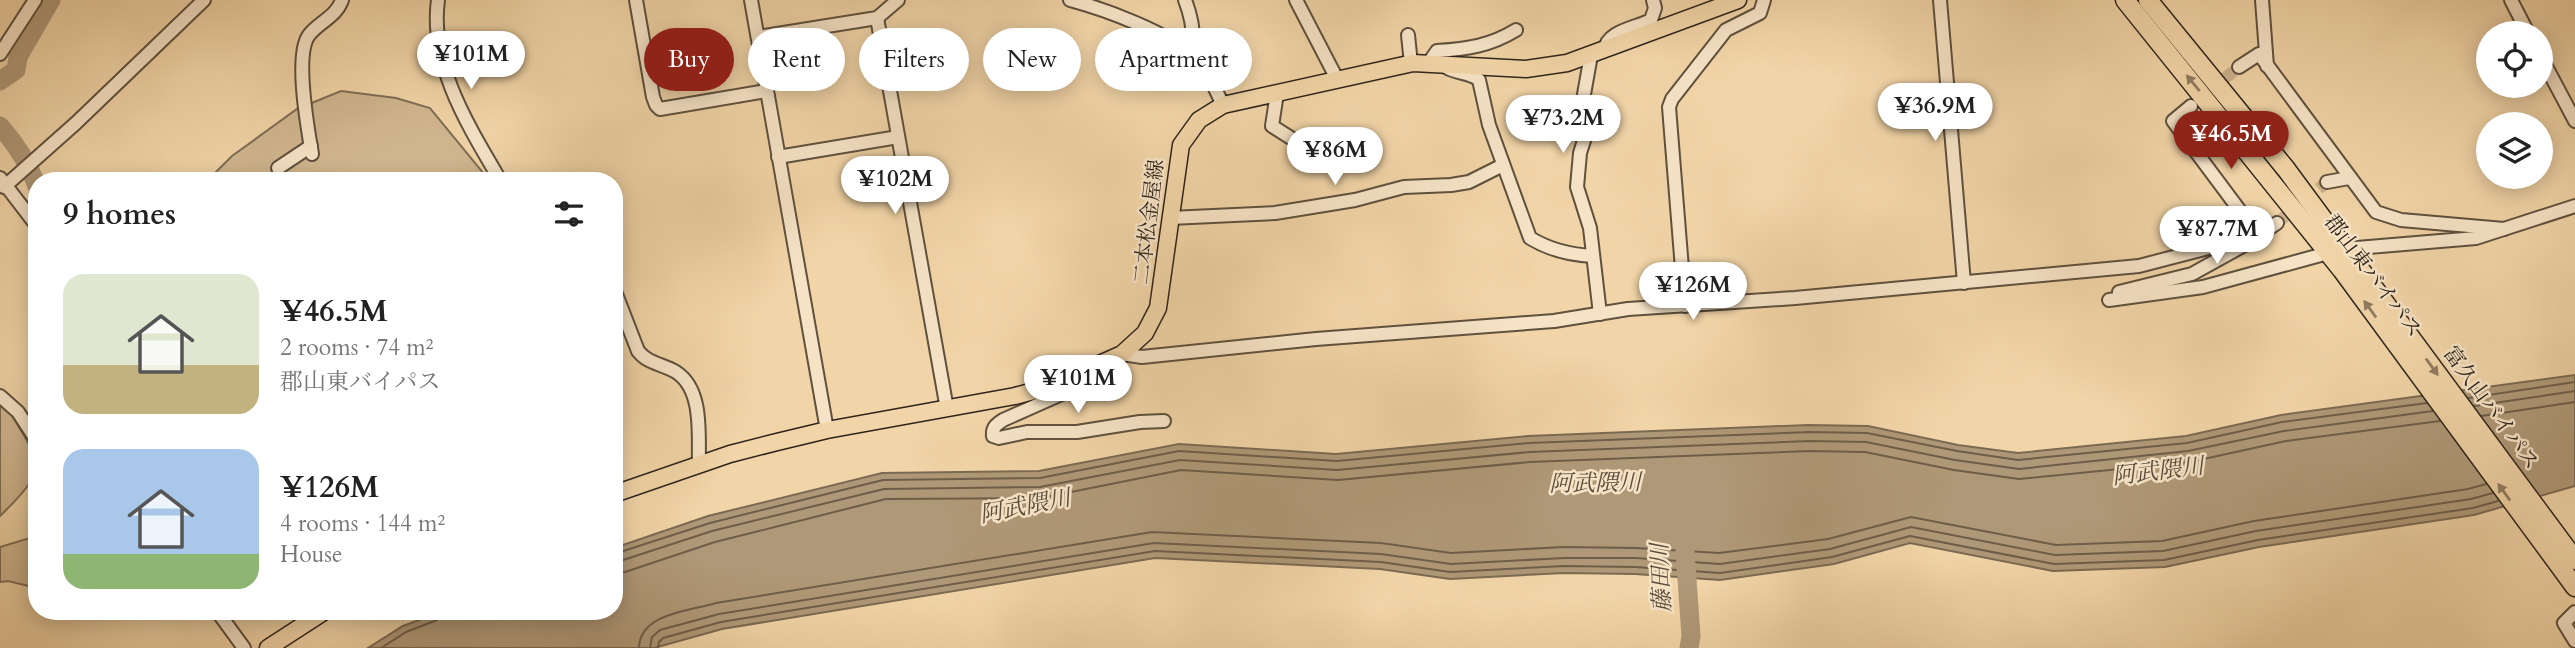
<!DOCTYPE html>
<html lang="en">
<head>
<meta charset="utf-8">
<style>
	body { margin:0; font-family:Cardo,"Noto Serif JP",serif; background:#f6f6f6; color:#222; height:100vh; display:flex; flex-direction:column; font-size:26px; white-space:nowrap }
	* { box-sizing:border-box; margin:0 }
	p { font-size:23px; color:#767676 }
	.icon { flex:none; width:38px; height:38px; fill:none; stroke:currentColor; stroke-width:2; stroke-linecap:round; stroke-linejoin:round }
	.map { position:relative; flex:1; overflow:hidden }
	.drawer { position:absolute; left:28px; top:172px; width:595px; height:448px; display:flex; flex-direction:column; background:#fff; border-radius:28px; box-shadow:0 4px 18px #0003 }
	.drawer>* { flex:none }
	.hud { position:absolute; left:644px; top:28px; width:665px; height:63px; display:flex; gap:14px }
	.controls { position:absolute; left:2476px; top:21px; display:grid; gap:14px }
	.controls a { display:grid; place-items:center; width:77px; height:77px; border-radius:50%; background:#fff; box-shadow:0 4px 18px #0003; font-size:35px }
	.price { position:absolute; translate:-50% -60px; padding:0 16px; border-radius:24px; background:#fff; color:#222; font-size:23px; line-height:46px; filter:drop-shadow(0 2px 4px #0008) }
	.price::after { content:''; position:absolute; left:50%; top:42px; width:21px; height:16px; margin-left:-10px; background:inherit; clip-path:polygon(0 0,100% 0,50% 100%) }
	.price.current { background:#8f2418; color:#fff }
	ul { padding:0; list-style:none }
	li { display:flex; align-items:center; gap:21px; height:175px; padding:0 35px }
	li span { display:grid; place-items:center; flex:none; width:196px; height:140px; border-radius:21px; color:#555 }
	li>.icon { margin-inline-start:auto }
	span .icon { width:84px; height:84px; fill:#fffc; stroke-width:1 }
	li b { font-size:30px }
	h2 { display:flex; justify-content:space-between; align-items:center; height:84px; padding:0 35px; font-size:30px }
	.tag { padding:0 24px; border-radius:32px; background:#fff; box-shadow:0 4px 18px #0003; font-size:24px; line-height:63px }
	.tag.current { background:#8f2418; color:#fff }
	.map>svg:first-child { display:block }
	.green { fill:#d0b68f; stroke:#7f6e55; stroke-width:2 }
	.water { fill:#af9877; stroke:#7b6a52; stroke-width:2 }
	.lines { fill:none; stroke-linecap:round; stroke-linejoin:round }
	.shore { stroke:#6e5e49; stroke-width:2 }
	.river { stroke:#af9877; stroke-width:19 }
	.minor-tunnel { stroke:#cab18b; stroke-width:12; stroke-dasharray:12 6; stroke-linecap:butt }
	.minor-casing { stroke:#5f513e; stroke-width:16 }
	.major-casing { stroke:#2e251b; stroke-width:19 }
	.highway-casing { stroke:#2e251b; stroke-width:21 }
	.minor { stroke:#f6e3c6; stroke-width:12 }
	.major { stroke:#f1d4a7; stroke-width:16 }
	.highway { stroke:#f1d4a7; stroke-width:18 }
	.oneway { fill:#907c61 }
	.labels { text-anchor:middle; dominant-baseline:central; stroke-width:5; stroke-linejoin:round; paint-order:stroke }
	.street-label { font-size:21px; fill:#2e251b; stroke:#f6e3c6 }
	.water-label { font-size:23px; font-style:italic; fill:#5b4d3b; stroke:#f6e3c6 }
</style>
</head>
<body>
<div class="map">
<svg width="2575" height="648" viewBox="0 0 2575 648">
	<rect width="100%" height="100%" fill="#f1d4a7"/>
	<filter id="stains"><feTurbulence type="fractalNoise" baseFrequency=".00286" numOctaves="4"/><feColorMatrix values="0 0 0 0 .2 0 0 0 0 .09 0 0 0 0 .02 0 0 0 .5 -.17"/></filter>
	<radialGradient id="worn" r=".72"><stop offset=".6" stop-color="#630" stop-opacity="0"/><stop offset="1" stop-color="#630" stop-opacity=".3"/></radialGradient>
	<g class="green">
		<path d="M 341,91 L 396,98 L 430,108 L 489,180 L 211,180 L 210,178 L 232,156 L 297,109 Z"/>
		<path d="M 0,405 L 12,415 L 37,458 C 37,482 17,499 0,516 Z"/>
		<path d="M 33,537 L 37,539 L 37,588 L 8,581 L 0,582 L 0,547 Z"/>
	</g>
	<path class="water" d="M 2575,375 L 2575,486 L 2474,515 L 2259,547 L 2165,567 L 2053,571 L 1910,543 L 1834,564 L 1720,580 L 1635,574 L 1564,573 L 1450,579 L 1380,569 L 1155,558 L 722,629 L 654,648 L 368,648 L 403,626 L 443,611 L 614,611 L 614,548 L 708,516 L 882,473 L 1039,471 L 1179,444 L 1336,454 L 1528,436 L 1808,425 L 1868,426 L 1958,445 L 2018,453 L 2186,436 L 2281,415 Z"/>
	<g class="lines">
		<g class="shore">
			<path d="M 2468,398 L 2575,382"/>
			<path d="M 2474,406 L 2575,391"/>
			<path d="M 2481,416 L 2575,402"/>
			<path d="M 614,554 L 710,523 L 883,480 L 1040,478 L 1179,451 L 1337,461 L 1529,443 L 1809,432 L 1867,433 L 1957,451 L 2018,460 L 2187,443 L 2282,422 L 2427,403"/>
			<path d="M 614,563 L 712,531 L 884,489 L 1040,487 L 1180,460 L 1337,470 L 1530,452 L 1809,441 L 1866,442 L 1955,460 L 2019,469 L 2188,451 L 2284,431 L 2433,411"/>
			<path d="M 614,573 L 625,572 L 715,542 L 886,499 L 1041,498 L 1181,470 L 1338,480 L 1530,462 L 1809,451 L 1865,452 L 1954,470 L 2019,479 L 2190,462 L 2286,441 L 2440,421"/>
			<path d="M 381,648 L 406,632 L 437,620 L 442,611"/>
			<path d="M 639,648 C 640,613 690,611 716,603 L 1152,532 L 1381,543 L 1451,553 L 1564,547 L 1636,548 L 1719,553 L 1828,539 L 1911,517 L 2056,545 L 2162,541 L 2254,521 L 2468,489 L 2486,484"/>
			<path d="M 650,648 L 652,637 L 660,630 L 719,614 L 1154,543 L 1381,554 L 1451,564 L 1564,558 L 1636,558 L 1720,564 L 1830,549 L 1911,527 L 2055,555 L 2163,551 L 2256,531 L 2471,499 L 2493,493"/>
			<path d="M 658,648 L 659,642 L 663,638 L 721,622 L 1155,551 L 1381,562 L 1450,572 L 1564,566 L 1635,567 L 1720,573 L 1832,557 L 1910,536 L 2054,564 L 2164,560 L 2258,540 L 2473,508 L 2498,501"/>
		</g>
		<g class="river">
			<path d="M 0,81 L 16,70 L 18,57 L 51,0"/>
			<path d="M 0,126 C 16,144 28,162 37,186"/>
			<path d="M 1685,551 L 1691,636 L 1689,648"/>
		</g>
		<g class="minor-tunnel">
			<path d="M 2196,101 L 2239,67"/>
			<path d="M 2277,223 L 2327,182"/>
		</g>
		<g class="minor-casing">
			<g id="minor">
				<path d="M 438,0 C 429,64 469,127 500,180"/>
				<path d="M 636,0 L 653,97 L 656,105 L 660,109 L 766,91"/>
				<path d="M 751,0 L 827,430"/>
				<path d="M 1070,0 C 1104,9 1170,33 1195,58 C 1208,71 1215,89 1223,105"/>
				<path d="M 1185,0 C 1192,18 1195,36 1192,55"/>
				<path d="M 1296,0 L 1337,79"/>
				<path d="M 1940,0 L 1964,283"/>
				<path d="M 2262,0 L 2267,66"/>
				<path d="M 2511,0 L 2528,33"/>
				<path d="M 877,18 L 947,409"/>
				<path d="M 1408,35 L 1411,64"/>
				<path d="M 758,37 L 877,18 L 898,0"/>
				<path d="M 1605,50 C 1606,31 1636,28 1651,20 L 1655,8 L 1653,0"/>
				<path d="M 0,54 L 35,0"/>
				<path d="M 1591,55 L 1583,100 L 1587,131 L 1580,153 L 1577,187 L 1590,228 L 1600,314"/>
				<path d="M 2541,57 L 2575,121"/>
				<path d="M 1428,64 L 1437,51 C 1467,49 1490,46 1516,30"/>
				<path d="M 1446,67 C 1456,74 1471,72 1479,80 L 1489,125 L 1530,238 C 1550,250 1570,255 1593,256"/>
				<path d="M 2239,67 L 2259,54 L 2376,212 L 2401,220 L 2504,229"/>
				<path d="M 1277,93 L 1272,126 L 1294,140 L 1314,165"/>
				<path d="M 312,154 C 308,130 294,55 309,35 C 319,22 336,17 342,0"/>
				<path d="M 778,157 L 898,137"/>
				<path d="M 278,168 L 311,146"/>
				<path d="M 0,178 L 37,226"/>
				<path d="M 2327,182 L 2349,178"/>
				<path d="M 4,187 L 76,123 L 204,0"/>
				<path d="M 1170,218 L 1275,213 L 1355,200 L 1404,187 L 1451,185 L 1469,182 L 1503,165"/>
				<path d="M 2345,249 L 2476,238 L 2575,206"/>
				<path d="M 614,289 L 638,351 C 648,364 663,364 676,372 C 704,390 698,436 699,464"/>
				<path d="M 2119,292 L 2192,274 L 2248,243 L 2277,223"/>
				<path d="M 2109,300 L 2203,287 L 2328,253"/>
				<path d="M 1685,306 L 1669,107 L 1672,99 L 1726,30 L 1760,13 L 1764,0"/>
				<path d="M 1122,354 L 1142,357 L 1316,339 L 1554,321 L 1628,309 L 1795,298 L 2139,266 L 2258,235 L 2173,121 L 2191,106"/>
				<path d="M 1063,382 L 1066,392 L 1003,420 C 997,424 992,427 993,436 L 999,438 L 1027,432 L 1077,432 L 1140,422 L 1164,421"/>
				<path d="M 0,396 L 18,412 L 37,441"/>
				<path d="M 217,611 L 244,648"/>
				<path d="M 2575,612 L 2564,623 L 2575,641"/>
			</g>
		</g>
		<g class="major-casing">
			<g id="major">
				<path d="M 614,494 L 730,454 L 777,442 L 827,430 L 1015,396 L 1048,387 L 1122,354 L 1145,333 L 1158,308 L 1181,145 L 1199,120 L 1223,105 L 1413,63 L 1526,69 L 1567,63 L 1738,0"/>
				<path d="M 268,648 L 325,611"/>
			</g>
		</g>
		<g class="highway-casing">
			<g id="highway">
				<path d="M 2125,0 L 2342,270 L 2575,587"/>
				<path d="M 2148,0 L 2286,169 L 2575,560"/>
			</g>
		</g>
		<use href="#minor" class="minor"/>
		<use href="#major" class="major"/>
		<use href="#highway" class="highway"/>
	</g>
	<defs><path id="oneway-solid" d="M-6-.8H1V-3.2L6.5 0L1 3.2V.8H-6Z" transform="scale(1.75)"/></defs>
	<g class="oneway">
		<use href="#oneway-solid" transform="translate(2193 83) rotate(-129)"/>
		<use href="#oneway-solid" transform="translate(2370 309) rotate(-126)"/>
		<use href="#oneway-solid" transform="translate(2432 367) rotate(54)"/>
		<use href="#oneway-solid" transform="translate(2504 492) rotate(-126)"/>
	</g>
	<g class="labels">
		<g class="street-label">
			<text transform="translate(1149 222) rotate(-83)">二本松金屋線</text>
			<text transform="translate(2373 276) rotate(53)">郡山東バイパス</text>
			<text transform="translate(2491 408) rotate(54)">富久山バイパス</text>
		</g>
		<g class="water-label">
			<text transform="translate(2158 471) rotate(-7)">阿武隈川</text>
			<text transform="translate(1595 483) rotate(-1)">阿武隈川</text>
			<text transform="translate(1025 506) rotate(-11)">阿武隈川</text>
			<text transform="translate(1661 578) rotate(-93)">藤田川</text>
		</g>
	</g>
	<rect width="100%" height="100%" filter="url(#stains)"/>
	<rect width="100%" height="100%" fill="url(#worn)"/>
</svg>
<div class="controls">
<a><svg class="icon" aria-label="locate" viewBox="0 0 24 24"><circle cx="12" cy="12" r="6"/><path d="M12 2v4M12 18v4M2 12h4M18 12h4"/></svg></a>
<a><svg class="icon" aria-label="layers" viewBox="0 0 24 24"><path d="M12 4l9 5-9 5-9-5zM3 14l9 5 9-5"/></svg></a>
</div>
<b class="price" style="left:471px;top:91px">¥101M</b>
<b class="price" style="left:1935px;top:143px">¥36.9M</b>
<b class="price" style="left:1563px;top:155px">¥73.2M</b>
<b class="price current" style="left:2231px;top:171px">¥46.5M</b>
<b class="price" style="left:1335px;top:187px">¥86M</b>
<b class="price" style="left:895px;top:216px">¥102M</b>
<b class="price" style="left:2217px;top:266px">¥87.7M</b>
<b class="price" style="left:1693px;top:322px">¥126M</b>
<b class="price" style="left:1078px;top:415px">¥101M</b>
<div class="hud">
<a class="tag current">Buy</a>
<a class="tag">Rent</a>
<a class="tag">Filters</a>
<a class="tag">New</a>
<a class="tag">Apartment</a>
</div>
<section class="drawer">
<h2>9 homes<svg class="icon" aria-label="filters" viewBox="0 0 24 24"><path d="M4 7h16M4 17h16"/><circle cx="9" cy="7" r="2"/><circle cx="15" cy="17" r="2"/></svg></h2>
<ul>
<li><span style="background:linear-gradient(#dfe7d0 65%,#c2b280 0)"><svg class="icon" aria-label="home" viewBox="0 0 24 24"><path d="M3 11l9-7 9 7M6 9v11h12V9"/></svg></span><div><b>¥46.5M</b><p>2 rooms · 74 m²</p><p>郡山東バイパス</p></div></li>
<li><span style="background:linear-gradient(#a9c7e8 75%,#8fb573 0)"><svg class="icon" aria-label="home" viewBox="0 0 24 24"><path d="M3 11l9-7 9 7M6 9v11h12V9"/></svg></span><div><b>¥126M</b><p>4 rooms · 144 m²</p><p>House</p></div></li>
</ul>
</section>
</div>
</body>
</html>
